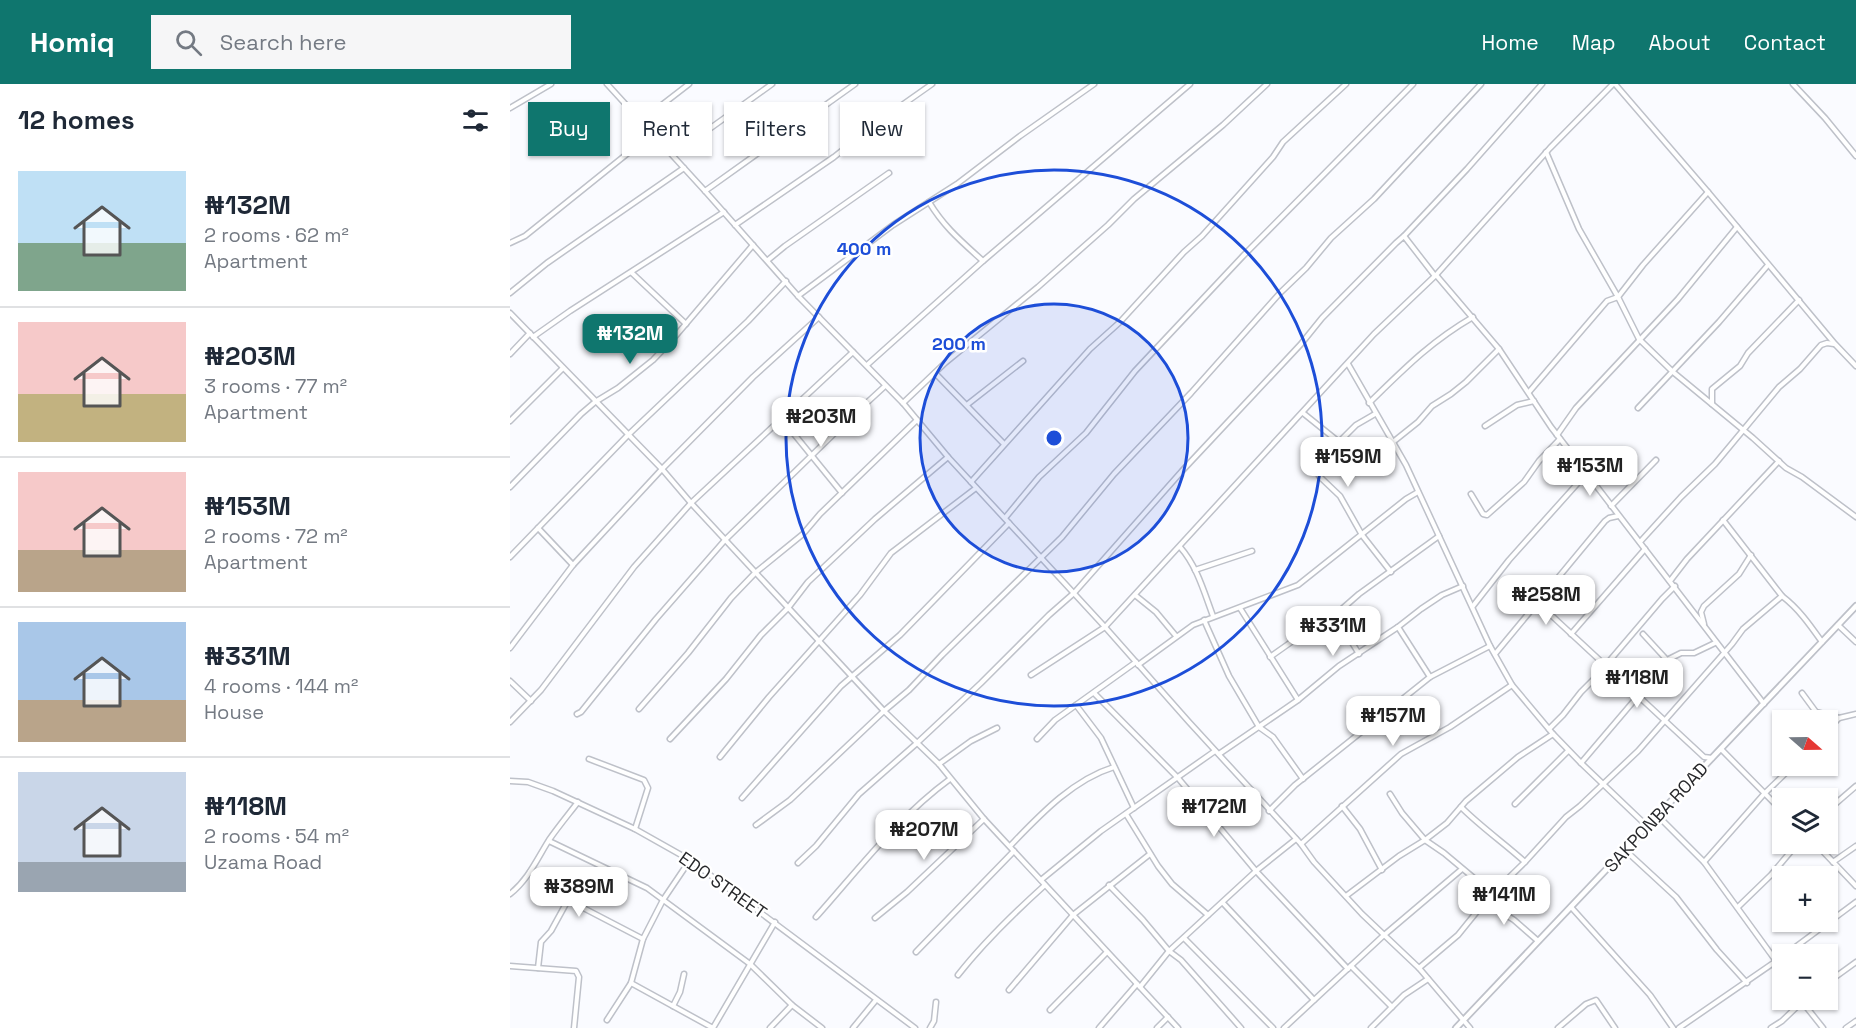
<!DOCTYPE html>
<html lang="en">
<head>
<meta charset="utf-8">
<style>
	body { margin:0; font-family:"Space Grotesk",sans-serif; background:#f6f6f7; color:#1f2937; height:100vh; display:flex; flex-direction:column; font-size:22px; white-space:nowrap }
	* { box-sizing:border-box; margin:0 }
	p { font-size:20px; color:#747a83 }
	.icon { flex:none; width:33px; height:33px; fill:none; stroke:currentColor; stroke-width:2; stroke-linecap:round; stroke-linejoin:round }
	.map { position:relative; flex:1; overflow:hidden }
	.drawer { display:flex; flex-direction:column; background:#fff; width:510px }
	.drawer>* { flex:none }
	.top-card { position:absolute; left:18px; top:18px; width:570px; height:54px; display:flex; gap:12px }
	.needle { width:39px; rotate:110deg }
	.controls { position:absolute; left:1262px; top:626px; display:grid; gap:12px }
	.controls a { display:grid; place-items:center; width:66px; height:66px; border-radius:0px; background:#fff; box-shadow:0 2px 4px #0004; font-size:30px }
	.price { position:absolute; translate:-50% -51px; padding:0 14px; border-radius:12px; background:#fff; color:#222; font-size:20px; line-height:39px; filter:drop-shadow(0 2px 3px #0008) }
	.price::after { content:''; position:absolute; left:50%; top:36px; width:18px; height:14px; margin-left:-9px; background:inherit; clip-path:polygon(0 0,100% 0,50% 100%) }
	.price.selected { background:#0f766e; color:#fff }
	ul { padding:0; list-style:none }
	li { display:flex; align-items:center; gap:18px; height:150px; padding:0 18px }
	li+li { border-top:2px solid #e0e1e3 }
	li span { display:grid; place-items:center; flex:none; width:168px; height:120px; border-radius:0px; color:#555 }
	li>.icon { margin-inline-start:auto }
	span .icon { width:72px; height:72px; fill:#fffc; stroke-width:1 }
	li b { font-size:26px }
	h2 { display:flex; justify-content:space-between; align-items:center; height:72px; padding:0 18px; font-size:26px }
	.chip { padding:0 21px; border-radius:0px; background:#fff; box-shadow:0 2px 4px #0004; font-size:21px; line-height:54px }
	.chip.selected { background:#0f766e; color:#fff }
	header { display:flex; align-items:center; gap:36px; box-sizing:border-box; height:84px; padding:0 30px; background:#0f766e; color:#fff }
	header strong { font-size:28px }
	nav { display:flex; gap:33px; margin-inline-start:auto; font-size:21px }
	.search { width:420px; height:54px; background:#f6f6f7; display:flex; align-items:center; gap:15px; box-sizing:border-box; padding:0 21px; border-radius:0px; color:#747a83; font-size:22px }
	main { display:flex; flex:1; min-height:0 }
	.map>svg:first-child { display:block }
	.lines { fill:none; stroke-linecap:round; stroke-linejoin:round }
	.minor-casing { stroke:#bec1c9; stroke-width:7 }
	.secondary-casing { stroke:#bec1c9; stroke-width:8 }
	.minor { stroke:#fff; stroke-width:4 }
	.secondary { stroke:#fff; stroke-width:4.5 }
	.ring { fill:none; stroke:#1d4ed8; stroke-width:3 }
	.labels { text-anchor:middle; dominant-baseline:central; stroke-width:5; stroke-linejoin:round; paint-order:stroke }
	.street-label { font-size:18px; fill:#27282b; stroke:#fff }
	.centre { fill:#1d4ed8; stroke:#fff; stroke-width:3 }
	.ring-label { font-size:18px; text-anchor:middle; font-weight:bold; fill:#1d4ed8; stroke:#fff; stroke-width:5; stroke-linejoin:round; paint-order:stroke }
</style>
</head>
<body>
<header>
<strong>Homiq</strong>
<div class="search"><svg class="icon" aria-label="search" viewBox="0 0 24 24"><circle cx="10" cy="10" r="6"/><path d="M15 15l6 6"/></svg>Search here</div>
<nav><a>Home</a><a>Map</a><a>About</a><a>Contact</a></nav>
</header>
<main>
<section class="drawer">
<h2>12 homes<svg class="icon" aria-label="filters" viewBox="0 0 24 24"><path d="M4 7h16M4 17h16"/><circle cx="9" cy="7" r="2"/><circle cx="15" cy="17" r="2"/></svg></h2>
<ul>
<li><span style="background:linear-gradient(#bfe0f5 60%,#7fa58c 0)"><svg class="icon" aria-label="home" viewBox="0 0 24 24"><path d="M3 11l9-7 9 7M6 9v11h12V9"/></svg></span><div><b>₦132M</b><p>2 rooms · 62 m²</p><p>Apartment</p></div></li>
<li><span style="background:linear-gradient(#f6c9c9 60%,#c2b280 0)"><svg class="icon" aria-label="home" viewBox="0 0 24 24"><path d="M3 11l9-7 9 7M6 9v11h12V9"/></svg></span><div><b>₦203M</b><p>3 rooms · 77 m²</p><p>Apartment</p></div></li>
<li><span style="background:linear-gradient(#f6c9c9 65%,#b9a48a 0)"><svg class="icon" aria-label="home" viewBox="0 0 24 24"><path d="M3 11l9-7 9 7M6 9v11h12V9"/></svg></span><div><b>₦153M</b><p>2 rooms · 72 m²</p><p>Apartment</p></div></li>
<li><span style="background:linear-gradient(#a9c7e8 65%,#b9a48a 0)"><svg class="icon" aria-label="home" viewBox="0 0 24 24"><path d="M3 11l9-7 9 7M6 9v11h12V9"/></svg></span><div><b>₦331M</b><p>4 rooms · 144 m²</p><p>House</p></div></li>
<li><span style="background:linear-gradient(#c9d6e8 75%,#9aa5b1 0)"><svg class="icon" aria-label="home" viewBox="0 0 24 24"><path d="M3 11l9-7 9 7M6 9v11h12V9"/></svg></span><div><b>₦118M</b><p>2 rooms · 54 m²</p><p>Uzama Road</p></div></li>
</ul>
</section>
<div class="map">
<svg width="1346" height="944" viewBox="0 0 1346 944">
	<rect width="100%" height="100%" fill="#fafbff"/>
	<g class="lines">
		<g class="minor-casing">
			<g id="minor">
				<path d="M 97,0 L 195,107 L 288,212 L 393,319 L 438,373 L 595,543 L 679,638 L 791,760 L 804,778 L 852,830 L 909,884 L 960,944"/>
				<path d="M 1105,0 L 1198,108 L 1325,260 L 1346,282"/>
				<path d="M 1283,0 L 1315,34 L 1346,72"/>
				<path d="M 0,24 L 41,0"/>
				<path d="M 131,37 L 179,0"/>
				<path d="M 1036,68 L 1069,145 L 1108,213 L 1129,255 L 1163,288 L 1243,354 L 1276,384 L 1292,393 L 1346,433"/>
				<path d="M 163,71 L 262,0"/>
				<path d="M 195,107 L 345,0"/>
				<path d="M 419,118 C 434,143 451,157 473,177"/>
				<path d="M 225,141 L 324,73 L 368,38 L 422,0"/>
				<path d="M 894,152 L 957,85 L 1032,0"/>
				<path d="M 0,159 L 15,152 L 143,49"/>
				<path d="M 258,176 L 275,162 L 379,89"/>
				<path d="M 122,189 L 176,240"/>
				<path d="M 926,191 L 989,265 L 1041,343 L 1254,620"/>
				<path d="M 0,209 L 37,179 L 174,84"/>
				<path d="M 288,212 L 383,141 L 447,100 L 510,52 L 584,0"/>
				<path d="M 0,229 L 152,385 L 181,419 L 374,627 L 429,680 L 474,735 L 668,944"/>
				<path d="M 23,253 L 60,227 L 214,128"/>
				<path d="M 0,270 L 20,249"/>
				<path d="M 838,280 L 896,381 L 980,562 L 1002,601 L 1043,650 L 1071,679 L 1137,742"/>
				<path d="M 357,281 L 473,177 L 680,0"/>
				<path d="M 425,289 L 494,360"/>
				<path d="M 1019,308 L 1097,217 L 1108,213 L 1133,181 L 1198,108"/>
				<path d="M 393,319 L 435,279 L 528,203 L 598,141 L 624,115 L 713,41 L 757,0"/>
				<path d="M 859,319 C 894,285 920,258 963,233"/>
				<path d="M 458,320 L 513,277"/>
				<path d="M 1202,320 L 1202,305 L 1230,282 L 1238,269 L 1289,216"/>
				<path d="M 1128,324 L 1209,238 L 1258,181"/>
				<path d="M 793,329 L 829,358"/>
				<path d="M 865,330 L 846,341 L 829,358 L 809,392 L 830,412 L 852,451 L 881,488"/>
				<path d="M 271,334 L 332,409"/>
				<path d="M 0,337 L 53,284"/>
				<path d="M 975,342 L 1007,321 L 1024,317"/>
				<path d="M 1047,351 L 1066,324 L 1168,215 L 1227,143"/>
				<path d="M 883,358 L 908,338 L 922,322 L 941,310 L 956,298 L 989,265"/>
				<path d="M 461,398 L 580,265 L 610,238 L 674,168 L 692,152 L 763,73 L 773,58 L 836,0"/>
				<path d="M 0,403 L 71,330 L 85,318 L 108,304 L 143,276 L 163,255 L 243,161"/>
				<path d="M 961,410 L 973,430 L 977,431 L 1014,398 L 1029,377 L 1050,355"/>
				<path d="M 1101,422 L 1146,376"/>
				<path d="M 495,434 L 529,393 L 576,349 L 625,287 L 733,172 L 903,0"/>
				<path d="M 1213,436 L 1272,512"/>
				<path d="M 28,444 L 63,481"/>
				<path d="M 1130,458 L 1171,413 L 1205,380 L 1269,303 L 1290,285 L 1311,261 L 1317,259 L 1324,260"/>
				<path d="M 670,463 C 687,482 694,508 703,532"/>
				<path d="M 0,473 L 118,351 L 238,237 L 276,197"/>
				<path d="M 685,486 L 742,467"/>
				<path d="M 1160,497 L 1177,475 L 1269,377"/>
				<path d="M 625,511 L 646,528 L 666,552"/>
				<path d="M 1027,518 L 1194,673 L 1202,674"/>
				<path d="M 963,522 L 999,476 L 1076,390"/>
				<path d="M 730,524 L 788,616"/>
				<path d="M 825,531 L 849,570"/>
				<path d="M 694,536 L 719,592 L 749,643 L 763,653 L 793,695"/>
				<path d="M 1194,540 L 1191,528 L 1194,522 L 1229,490 L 1241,471"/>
				<path d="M 1328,541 L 1346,558"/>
				<path d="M 888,543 L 920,593"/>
				<path d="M 1061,550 L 1135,465"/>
				<path d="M 1133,550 L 1157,576 L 1171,569 L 1184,569 L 1205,559"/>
				<path d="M 0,564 L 63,481 L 152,385 L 243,293 L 309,233"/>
				<path d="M 985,570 L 1095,437 L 1099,434 L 1108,432"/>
				<path d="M 760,573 L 794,549 L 825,531 L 849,510 L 929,452"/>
				<path d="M 628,581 L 683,541 L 788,501 L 896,415 L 908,408"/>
				<path d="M 521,591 L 595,543 L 864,250 L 926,191 L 1040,64 L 1103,0"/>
				<path d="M 0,597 L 21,617"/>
				<path d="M 584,609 L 668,694 L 746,787 L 838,885"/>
				<path d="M 1292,609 L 1306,628 L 1329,634"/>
				<path d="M 566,621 L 591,654 L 624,724"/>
				<path d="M 129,625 L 178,569 L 221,514 L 245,489 L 293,450 L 310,430 L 407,336"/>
				<path d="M 67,630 L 71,628 L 146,535 L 215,456 L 337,337 L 375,302"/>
				<path d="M 0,638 L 31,606 L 124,483 L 181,419 L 343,268"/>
				<path d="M 1039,645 L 1053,631 L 1071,608 L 1084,595 L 1152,515 L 1165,502"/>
				<path d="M 1317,647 L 1329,634 L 1346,630"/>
				<path d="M 160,655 L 216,595 L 251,551 L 278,524 L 298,498 L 365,435 L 438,373"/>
				<path d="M 527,655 L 545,636 L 626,578"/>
				<path d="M 1211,665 L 1272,727"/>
				<path d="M 709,670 L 788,616 L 829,582 L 888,543 L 911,525 L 932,511 L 953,502"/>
				<path d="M 210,673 L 259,613 L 350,511 L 381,469 L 466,404"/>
				<path d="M 79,675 L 134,696 L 138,704 L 125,745"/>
				<path d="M 1071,679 L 1128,612"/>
				<path d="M 429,680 L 461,657 L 487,644"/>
				<path d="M 0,697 L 18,698 L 43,707 L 125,745 L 180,776 L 405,944"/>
				<path d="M 880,710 L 892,729 L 915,756 L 934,769 L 983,810"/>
				<path d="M 232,714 L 331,602 L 390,551 L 499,439"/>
				<path d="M 1005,720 L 1058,667"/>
				<path d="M 832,722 L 850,745 L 872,786"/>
				<path d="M 951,723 C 971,743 994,759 1015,778"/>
				<path d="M 759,727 L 785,701 L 920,593 L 980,562"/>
				<path d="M 1317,727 L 1346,702"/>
				<path d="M 616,730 L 648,782 L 662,800 L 698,831"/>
				<path d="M 1148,732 L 1194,778 L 1266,877"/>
				<path d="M 246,741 L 280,716 L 374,627 L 399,606 L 432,571 L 552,453 L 604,390 L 681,309 L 770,209 L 796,184 L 821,154 L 864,115 L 971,0"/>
				<path d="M 39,757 L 137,804 L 240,880 L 282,921 L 312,944"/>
				<path d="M 1305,759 L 1346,802"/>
				<path d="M 791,760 L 891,670 L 940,643 L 1002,601"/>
				<path d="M 500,762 C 529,732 562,696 604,683"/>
				<path d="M 1115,766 L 1166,813 L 1207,866 L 1237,899"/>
				<path d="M 1194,778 L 1254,710 L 1284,681"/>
				<path d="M 1323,778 L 1346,762"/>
				<path d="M 288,779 L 306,762 L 349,710 L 407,659 L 471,599 L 539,531 L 564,509 L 672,387 L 791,260 L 812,234 L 886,159 L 894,152 L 925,192"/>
				<path d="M 20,788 L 58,816 L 133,855"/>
				<path d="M 531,796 L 591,747 L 705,667"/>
				<path d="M 599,801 L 633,836 L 659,867 L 671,876 L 731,944"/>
				<path d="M 0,810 C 18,796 27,775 39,756 C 48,743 58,731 68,718"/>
				<path d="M 836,812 L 889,772 L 915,756 L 937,739 L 956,717 L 1008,673 L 1043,650"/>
				<path d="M 979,815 L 985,824 L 1004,836 L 1028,857"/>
				<path d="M 713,819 L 804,916"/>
				<path d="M 1061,823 L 1140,911 L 1163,944"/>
				<path d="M 1228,823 L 1261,791 L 1288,759"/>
				<path d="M 306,833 C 348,786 388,733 440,695"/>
				<path d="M 365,834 L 397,808 L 474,735"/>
				<path d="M 674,854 L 763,944"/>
				<path d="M 406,868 L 504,767"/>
				<path d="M 1276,870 L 1346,818"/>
				<path d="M 1263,880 L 1272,892"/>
				<path d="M 0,882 L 66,887 L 69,893 L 64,944"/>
				<path d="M 841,882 L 882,923"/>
				<path d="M 28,884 L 31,858 L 41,847 L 58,816"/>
				<path d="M 909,884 L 948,851 L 978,814 L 1015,778 L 1056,733 L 1070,722 L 1128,667 L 1222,560 L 1233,545 L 1272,512 C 1289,525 1300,541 1312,558"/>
				<path d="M 448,891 C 474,858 504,829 535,801"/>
				<path d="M 121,899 L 203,944"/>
				<path d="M 1317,899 L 1346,878"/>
				<path d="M 630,903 L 659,867 L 746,787 L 786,755"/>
				<path d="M 499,906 L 563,831 L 640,770"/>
				<path d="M 1290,915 L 1313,944"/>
				<path d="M 163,922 L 170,908 L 174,890"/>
				<path d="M 540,926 L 597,868"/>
				<path d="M 97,936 L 121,899 L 133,855 L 153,816 L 180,776"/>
				<path d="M 203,944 L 265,838"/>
				<path d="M 260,944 L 282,921"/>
				<path d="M 343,944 L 366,916"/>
				<path d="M 420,944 L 424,937 L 426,918"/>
				<path d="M 589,944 L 627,900"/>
				<path d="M 647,944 L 658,933"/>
				<path d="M 774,944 L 873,852 L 952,785"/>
				<path d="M 861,944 L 894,911 L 918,895"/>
				<path d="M 1048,944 L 1076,920 L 1086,916 L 1105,944"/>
				<path d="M 1169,944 L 1272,873"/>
				<path d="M 1261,944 L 1272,937 L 1295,915"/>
				<path d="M 1336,944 L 1346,937"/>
			</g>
		</g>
		<g class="secondary-casing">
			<path id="secondary" d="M 946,944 L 1346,522"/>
		</g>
		<use href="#minor" class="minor"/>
		<use href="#secondary" class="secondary"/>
	</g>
	<circle cx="544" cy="354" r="134" fill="#1d4ed8" fill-opacity=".12"/>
	<g class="ring">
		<circle cx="544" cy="354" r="134"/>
		<circle cx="544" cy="354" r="268"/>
	</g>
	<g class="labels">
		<g class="street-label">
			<text transform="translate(1146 733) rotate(-47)">SAKPONBA ROAD</text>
			<text transform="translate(213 801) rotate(35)">EDO STREET</text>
		</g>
	</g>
	<circle cx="544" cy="354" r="9" class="centre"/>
	<g class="ring-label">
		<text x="354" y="171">400 m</text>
		<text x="449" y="266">200 m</text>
	</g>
</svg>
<div class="controls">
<a><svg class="needle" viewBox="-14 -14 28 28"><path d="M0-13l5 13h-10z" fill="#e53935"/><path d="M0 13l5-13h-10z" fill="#747a83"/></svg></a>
<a><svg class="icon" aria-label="layers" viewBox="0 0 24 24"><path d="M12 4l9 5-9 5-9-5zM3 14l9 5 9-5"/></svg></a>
<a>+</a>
<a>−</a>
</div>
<b class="price selected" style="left:120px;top:281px">₦132M</b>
<b class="price" style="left:311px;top:364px">₦203M</b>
<b class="price" style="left:838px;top:404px">₦159M</b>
<b class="price" style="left:1080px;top:413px">₦153M</b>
<b class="price" style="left:1036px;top:542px">₦258M</b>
<b class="price" style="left:823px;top:573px">₦331M</b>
<b class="price" style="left:1127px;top:625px">₦118M</b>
<b class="price" style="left:883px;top:663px">₦157M</b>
<b class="price" style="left:704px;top:754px">₦172M</b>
<b class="price" style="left:414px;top:777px">₦207M</b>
<b class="price" style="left:69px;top:834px">₦389M</b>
<b class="price" style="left:994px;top:842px">₦141M</b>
<div class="top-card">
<a class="chip selected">Buy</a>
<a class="chip">Rent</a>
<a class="chip">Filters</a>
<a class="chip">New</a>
</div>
</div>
</main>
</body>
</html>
